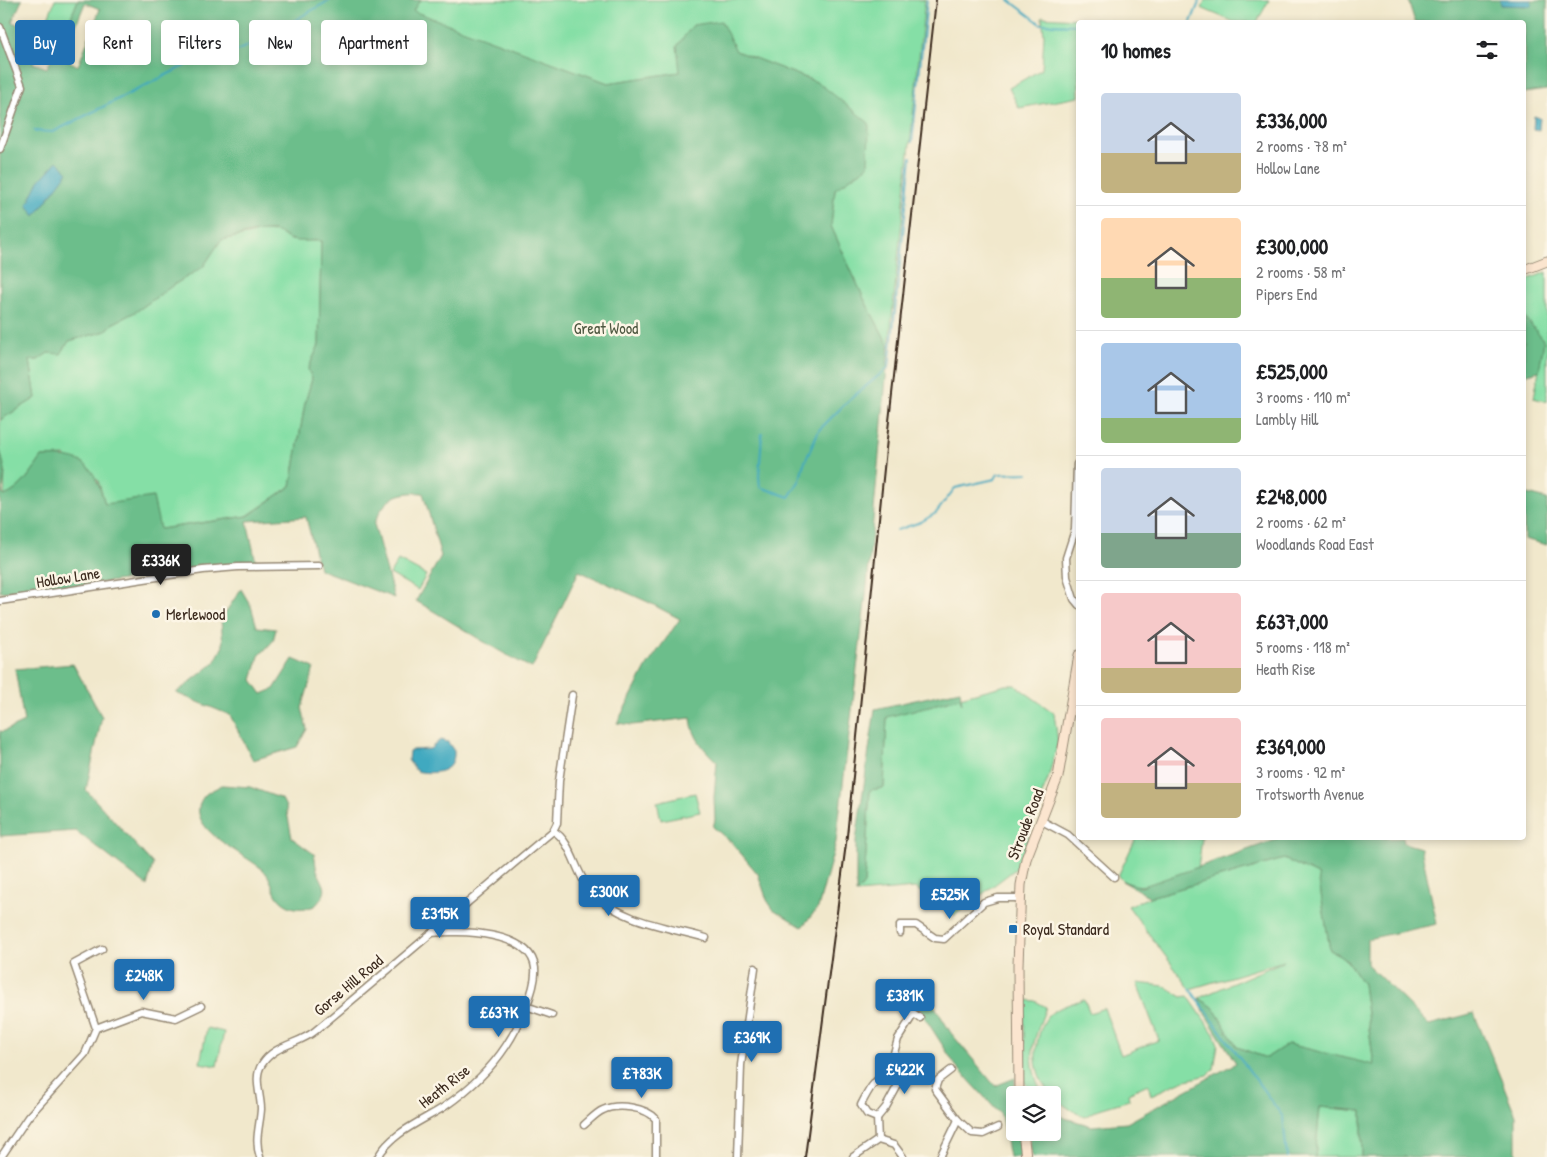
<!DOCTYPE html>
<html lang="en">
<head>
<meta charset="utf-8">
<style>
	body { margin:0; font-family:"Patrick Hand",sans-serif; background:#f2f2f2; color:#202124; height:100vh; display:flex; flex-direction:column; font-size:19px; white-space:nowrap }
	* { box-sizing:border-box; margin:0 }
	p { font-size:16px; color:#757577 }
	.icon { flex:none; width:28px; height:28px; fill:none; stroke:currentColor; stroke-width:2; stroke-linecap:round; stroke-linejoin:round }
	.map { position:relative; flex:1; overflow:hidden }
	.side { position:absolute; left:1076px; top:20px; width:450px; height:820px; display:flex; flex-direction:column; background:#fff; border-radius:5px; box-shadow:0 2px 8px #0003 }
	.side>* { flex:none }
	.top-card { position:absolute; left:15px; top:20px; width:475px; height:45px; display:flex; gap:10px }
	.tools { position:absolute; left:1006px; top:1086px; display:grid; gap:10px }
	.tools a { display:grid; place-items:center; width:55px; height:55px; border-radius:5px; background:#fff; box-shadow:0 2px 8px #0003; font-size:25px }
	.price { position:absolute; translate:-50% -42px; padding:0 11px; border-radius:5px; background:#1f6fb2; color:#fff; font-size:16px; line-height:32px; filter:drop-shadow(0 1px 2px #0008) }
	.price::after { content:''; position:absolute; left:50%; top:30px; width:15px; height:11px; margin-left:-8px; background:inherit; clip-path:polygon(0 0,100% 0,50% 100%) }
	.price.on { background:#222; color:#fff }
	ul { padding:0; list-style:none }
	li { display:flex; align-items:center; gap:15px; height:125px; padding:0 25px }
	li+li { border-top:1px solid #e0e0e0 }
	li span { display:grid; place-items:center; flex:none; width:140px; height:100px; border-radius:5px; color:#555 }
	li>.icon { margin-inline-start:auto }
	span .icon { width:60px; height:60px; fill:#fffc; stroke-width:1 }
	li b { font-size:21px }
	h2 { display:flex; justify-content:space-between; align-items:center; height:60px; padding:0 25px; font-size:21px }
	.tag { padding:0 18px; border-radius:5px; background:#fff; box-shadow:0 2px 8px #0003; font-size:18px; line-height:45px }
	.tag.on { background:#1f6fb2; color:#fff }
	.map>svg:first-child { display:block }
	.green { fill:#85dfa6; stroke:#608462 }
	.forest { fill:#6cbe8b; stroke:#547454 }
	.water { fill:#40a9c0; stroke:#3e6a6f }
	.lines { fill:none; stroke-linecap:round; stroke-linejoin:round }
	.stream { stroke:#40a9c0; stroke-width:2 }
	.street-casing { stroke:#968975; stroke-width:9 }
	.secondary-casing { stroke:#968975; stroke-width:11 }
	.street { stroke:#fff; stroke-width:6 }
	.secondary { stroke:#fbe5cf; stroke-width:9 }
	.rail { stroke:#3b2a1e; stroke-width:2 }
	.poi-dot { fill:#1f6fb2; stroke:#fcf5e5; stroke-width:2 }
	.labels { text-anchor:middle; dominant-baseline:central; stroke-width:5; stroke-linejoin:round; paint-order:stroke }
	.park-label { font-size:16px; fill:#4e5740; stroke:#fcf5e5 }
	.street-label { font-size:16px; fill:#3b2a1e; stroke:#fcf5e5 }
	.poi-label { font-size:16px; fill:#3b2a1e; stroke:#fcf5e5; text-anchor:start }
</style>
</head>
<body>
<div class="map">
<svg width="1547" height="1157" viewBox="0 0 1547 1157">
	<rect width="100%" height="100%" fill="#fcf5e5"/>
	<filter id="ink" filterUnits="userSpaceOnUse"><feTurbulence type="fractalNoise" baseFrequency=".02" numOctaves="2"/><feDisplacementMap in="SourceGraphic" scale="10" xChannelSelector="R" yChannelSelector="G"/><feConvolveMatrix kernelMatrix="1 2 1 2 8 2 1 2 1" color-interpolation-filters="sRGB"/></filter>
	<filter id="wash" filterUnits="userSpaceOnUse"><feTurbulence type="fractalNoise" baseFrequency=".0096" numOctaves="4" result="noise"/><feDisplacementMap in="SourceGraphic" scale="20" xChannelSelector="R" yChannelSelector="G"/><feGaussianBlur stdDeviation="1.12" result="paint"/><feColorMatrix in="noise" values="0 0 0 0 0 0 0 0 0 0 0 0 0 0 0 0 0 1.4 0 .05"/><feComposite in="paint" operator="in"/></filter>
	<g filter="url(#wash)">
		<rect width="100%" height="100%" fill="#f1e8cc"/>
		<g class="green">
			<path d="M 55,0 L 78,0 L 65,32 L 46,23 Z"/>
			<path d="M 420,0 L 925,0 L 889,346 L 865,301 L 831,226 L 835,189 L 868,166 L 819,83 L 736,51 L 678,46 L 681,72 L 608,83 L 412,11 Z"/>
			<path d="M 1206,0 L 1269,0 L 1257,22 L 1234,22 L 1201,8 Z"/>
			<path d="M 1042,17 L 1111,21 L 1111,22 L 1079,22 L 1079,97 L 1019,108 L 1009,88 L 1042,69 L 1044,35 Z"/>
			<path d="M 258,231 L 279,232 L 290,240 L 321,241 L 319,345 L 308,369 L 312,379 L 305,403 L 291,486 L 247,516 L 160,529 L 105,504 L 98,480 L 65,456 L 42,457 C 33,470 20,491 4,496 L 5,470 L 0,450 L 0,420 L 36,398 L 30,360 L 38,360 L 48,353 L 64,349 L 69,341 L 106,331 L 112,324 L 137,311 L 172,286 L 203,267 L 221,240 L 252,234 Z"/>
			<path d="M 1547,272 L 1547,402 L 1534,398 L 1544,341 L 1524,316 L 1524,281 Z"/>
			<path d="M 398,560 L 426,575 L 418,590 L 390,574 Z"/>
			<path d="M 1006,685 L 1015,685 L 1054,713 L 1058,742 L 1048,779 L 1035,812 L 1021,862 L 1018,867 L 955,915 L 915,888 L 856,893 L 864,884 L 870,790 L 884,787 L 887,716 Z"/>
			<path d="M 695,793 L 700,812 L 661,820 L 657,802 Z"/>
			<path d="M 1136,838 L 1202,838 L 1198,869 C 1176,876 1135,898 1118,876 Z"/>
			<path d="M 1284,859 L 1318,875 L 1330,950 L 1345,958 L 1363,984 L 1374,1066 L 1288,1044 L 1266,1058 L 1237,1047 L 1213,1007 L 1199,998 L 1284,961 L 1190,989 L 1128,906 L 1150,897 Z"/>
			<path d="M 1137,983 L 1164,986 L 1182,997 L 1188,996 L 1214,1034 L 1218,1044 L 1214,1069 L 1208,1075 L 1182,1081 L 1151,1095 L 1148,1084 L 1128,1093 L 1129,1100 L 1096,1110 L 1085,1117 C 1054,1103 1030,1080 1037,1044 C 1039,1033 1042,1023 1049,1015 C 1058,1007 1073,1003 1084,999 L 1090,1013 L 1104,1008 L 1121,1055 L 1159,1040 Z"/>
			<path d="M 1025,1000 L 1035,1001 L 1046,1007 C 1033,1042 1025,1060 1043,1095 L 1037,1095 L 1023,1081 Z"/>
			<path d="M 207,1028 L 224,1032 L 217,1066 L 200,1063 Z"/>
			<path d="M 1320,1107 L 1362,1111 L 1362,1157 L 1315,1157 Z"/>
		</g>
		<g class="forest">
			<path d="M 0,0 L 22,0 L 12,22 L 27,28 L 24,36 L 38,45 L 33,63 L 47,68 L 54,53 L 78,66 L 100,9 L 85,3 L 72,35 L 65,32 L 78,0 L 420,0 L 413,11 L 608,83 L 680,72 L 677,46 L 693,25 L 721,21 L 736,51 L 819,83 L 869,123 L 868,166 L 835,189 L 831,226 L 865,301 L 889,346 L 867,586 L 836,842 L 818,908 L 802,927 L 773,909 L 767,900 L 758,874 L 732,843 L 713,827 L 715,820 L 714,797 L 717,762 C 704,750 692,736 691,718 L 632,725 L 617,723 L 647,666 L 680,619 L 648,602 L 579,571 L 532,668 C 492,649 455,623 416,601 L 441,556 L 423,493 C 397,491 384,499 374,524 L 394,598 L 319,569 L 306,517 L 247,521 L 256,562 L 78,586 L 0,592 L 0,450 L 5,470 L 2,493 L 4,496 C 20,491 33,470 42,457 C 86,455 93,464 105,504 L 153,497 L 160,529 L 248,516 L 291,486 L 305,403 L 312,379 L 308,369 L 319,345 L 321,241 C 312,240 298,243 289,239 C 283,237 280,231 272,231 C 257,230 237,237 221,240 L 203,267 L 172,286 L 137,311 L 112,324 L 106,331 L 69,341 L 61,354 L 48,353 L 38,360 L 30,360 L 36,398 L 0,420 Z"/>
			<path d="M 1408,0 L 1500,0 L 1502,5 L 1532,6 L 1531,0 L 1547,0 L 1547,90 L 1524,93 L 1524,22 L 1415,22 Z"/>
			<path d="M 1524,316 L 1544,341 L 1539,371 L 1524,375 Z"/>
			<path d="M 1524,493 L 1547,499 L 1547,545 L 1524,539 Z"/>
			<path d="M 241,589 L 251,606 L 257,627 L 276,629 L 273,641 L 259,656 L 252,680 L 262,694 L 274,689 L 293,659 L 314,668 L 302,708 L 307,729 L 297,747 L 253,760 L 230,715 L 176,693 L 214,663 L 223,646 L 221,619 Z"/>
			<path d="M 73,664 L 102,717 L 86,790 L 153,864 L 147,886 L 76,831 L 0,836 L 0,730 L 2,732 L 24,722 L 15,669 Z"/>
			<path d="M 960,690 L 962,704 L 960,698 L 887,717 L 884,788 L 870,790 L 864,884 L 856,893 L 856,840 L 875,709 Z"/>
			<path d="M 222,785 L 250,787 L 282,799 L 286,807 L 292,838 L 314,854 C 316,860 315,865 317,870 C 324,887 331,889 315,906 C 305,909 294,910 285,904 C 272,896 274,882 265,872 C 250,855 177,828 205,795 C 209,791 217,788 222,785 Z"/>
			<path d="M 1281,838 L 1403,838 L 1404,843 L 1421,848 L 1437,924 L 1367,939 L 1367,964 L 1429,1025 L 1474,1013 L 1516,1116 L 1516,1157 L 1362,1157 L 1362,1111 L 1320,1107 L 1315,1157 L 1032,1157 L 1029,1133 L 1052,1132 L 1053,1110 L 1065,1118 L 1092,1126 L 1127,1123 L 1236,1063 L 1205,1014 L 1199,998 L 1213,1007 L 1237,1047 L 1266,1058 L 1288,1044 L 1374,1065 L 1363,984 L 1345,958 L 1330,950 L 1318,875 L 1284,859 L 1150,897 L 1122,881 L 1141,887 Z"/>
			<path d="M 920,982 L 951,1033 L 995,1086 L 1015,1078 L 1015,1132 L 1018,1133 L 1021,1157 L 1009,1157 L 1001,1115 L 956,1066 L 912,998 L 888,996 L 892,987 Z"/>
		</g>
		<g class="water">
			<path d="M 1500,0 L 1531,0 L 1532,6 L 1501,5 Z"/>
			<path d="M 1534,116 L 1540,118 L 1539,130 L 1533,129 Z"/>
			<path d="M 57,161 L 68,172 L 35,216 L 27,205 L 39,181 Z"/>
			<path d="M 440,740 L 448,742 L 454,751 C 456,773 432,775 416,771 L 408,760 L 409,752 L 412,750 L 430,749 Z"/>
		</g>
		<g class="lines">
			<g class="stream">
				<path d="M 1009,0 L 1041,24 L 1079,25"/>
				<path d="M 1191,22 L 1200,0"/>
				<path d="M 34,131 L 53,132 L 220,48 L 226,56 L 264,38 L 330,0"/>
				<path d="M 912,142 L 927,0"/>
				<path d="M 762,434 L 759,476 L 760,487 L 789,497 L 800,480 L 803,466 L 819,430 L 848,401 L 889,367 L 911,157"/>
				<path d="M 897,530 L 921,522 L 936,513 L 955,488 L 995,479 L 998,474 L 1028,473"/>
				<path d="M 1190,989 L 1283,1117 L 1287,1157"/>
			</g>
		</g>
	</g>
	<g filter="url(#ink)">
		<g class="lines">
			<g class="street-casing">
				<g id="street">
					<path d="M 0,27 L 22,86 L 0,149"/>
					<path d="M 1077,464 L 1075,530 L 1066,558 L 1067,577 L 1074,599 L 1079,605"/>
					<path d="M 0,601 L 203,570 L 238,567 L 319,566"/>
					<path d="M 1042,821 L 1068,835 L 1114,877"/>
					<path d="M 553,831 C 572,840 576,877 592,892 C 621,922 668,927 706,938"/>
					<path d="M 900,933 L 900,925 L 916,925 L 935,938 L 944,939 L 984,902 L 998,898 L 1021,898"/>
					<path d="M 902,1005 L 920,1018"/>
					<path d="M 526,1006 L 552,1015"/>
					<path d="M 96,1028 L 141,1011 L 176,1018 L 201,1006"/>
					<path d="M 951,1070 L 938,1080 L 935,1089 L 958,1120 L 972,1133 L 983,1134 L 998,1127"/>
					<path d="M 877,1118 L 886,1107 L 898,1085 L 896,1078 L 888,1074"/>
					<path d="M 584,1125 C 590,1120 596,1113 603,1110 C 617,1103 646,1107 656,1119 L 656,1157"/>
					<path d="M 878,1140 L 877,1118 L 867,1114 L 861,1105 C 867,1093 875,1077 888,1074 L 898,1039 L 913,1015"/>
					<path d="M 1,1157 L 28,1117 L 85,1054 L 96,1028 L 74,964 L 102,949"/>
					<path d="M 260,1157 C 254,1140 260,1126 261,1109 C 261,1095 253,1077 262,1064 C 275,1044 298,1045 315,1031 C 395,965 473,897 553,831 L 557,823 L 559,781 L 572,695"/>
					<path d="M 378,1157 C 391,1133 422,1121 444,1107 C 467,1091 491,1069 506,1046 C 518,1028 537,989 535,968 C 531,931 458,930 431,933"/>
					<path d="M 738,1157 L 741,1065 L 755,968"/>
					<path d="M 853,1157 L 878,1140 L 894,1145 L 903,1157"/>
					<path d="M 940,1157 L 958,1120"/>
				</g>
			</g>
			<g class="secondary-casing">
				<g id="secondary">
					<path d="M 1524,270 L 1547,261"/>
					<path d="M 1019,1095 L 1018,965 L 1021,885 L 1026,859 L 1058,777 L 1079,655"/>
					<path d="M 1023,1132 L 1026,1157"/>
				</g>
			</g>
			<use href="#street" class="street"/>
			<use href="#secondary" class="secondary"/>
			<path class="rail" d="M 805,1157 L 847,836 L 887,439 L 936,0"/>
		</g>
	</g>
	<g class="poi-dot">
		<circle cx="156" cy="614" r="5"/>
		<rect x="1008" y="924" width="10" height="10" rx="2.5"/>
	</g>
	<g class="labels">
		<g class="park-label">
			<text x="606" y="328">Great Wood</text>
		</g>
		<g class="street-label">
			<text transform="translate(68 577) rotate(-9)">Hollow Lane</text>
			<text transform="translate(1025 824) rotate(-69)">Stroude Road</text>
			<text transform="translate(348 985) rotate(-40)">Gorse Hill Road</text>
			<text transform="translate(444 1086) rotate(-38)">Heath Rise</text>
		</g>
		<g class="poi-label">
			<text x="166" y="614">Merlewood</text>
			<text x="1023" y="929">Royal Standard</text>
		</g>
	</g>
</svg>
<div class="tools">
<a><svg class="icon" aria-label="layers" viewBox="0 0 24 24"><path d="M12 4l9 5-9 5-9-5zM3 14l9 5 9-5"/></svg></a>
</div>
<b class="price on" style="left:161px;top:586px">£336K</b>
<b class="price" style="left:609px;top:917px">£300K</b>
<b class="price" style="left:950px;top:920px">£525K</b>
<b class="price" style="left:440px;top:939px">£315K</b>
<b class="price" style="left:144px;top:1001px">£248K</b>
<b class="price" style="left:905px;top:1021px">£381K</b>
<b class="price" style="left:499px;top:1038px">£637K</b>
<b class="price" style="left:752px;top:1063px">£369K</b>
<b class="price" style="left:905px;top:1095px">£422K</b>
<b class="price" style="left:642px;top:1099px">£783K</b>
<div class="top-card">
<a class="tag on">Buy</a>
<a class="tag">Rent</a>
<a class="tag">Filters</a>
<a class="tag">New</a>
<a class="tag">Apartment</a>
</div>
<section class="side">
<h2>10 homes<svg class="icon" aria-label="filters" viewBox="0 0 24 24"><path d="M4 7h16M4 17h16"/><circle cx="9" cy="7" r="2"/><circle cx="15" cy="17" r="2"/></svg></h2>
<ul>
<li><span style="background:linear-gradient(#c9d6e8 60%,#c2b280 0)"><svg class="icon" aria-label="home" viewBox="0 0 24 24"><path d="M3 11l9-7 9 7M6 9v11h12V9"/></svg></span><div><b>£336,000</b><p>2 rooms · 78 m²</p><p>Hollow Lane</p></div></li>
<li><span style="background:linear-gradient(#ffd9b3 60%,#8fb573 0)"><svg class="icon" aria-label="home" viewBox="0 0 24 24"><path d="M3 11l9-7 9 7M6 9v11h12V9"/></svg></span><div><b>£300,000</b><p>2 rooms · 58 m²</p><p>Pipers End</p></div></li>
<li><span style="background:linear-gradient(#a9c7e8 75%,#8fb573 0)"><svg class="icon" aria-label="home" viewBox="0 0 24 24"><path d="M3 11l9-7 9 7M6 9v11h12V9"/></svg></span><div><b>£525,000</b><p>3 rooms · 110 m²</p><p>Lambly Hill</p></div></li>
<li><span style="background:linear-gradient(#c9d6e8 65%,#7fa58c 0)"><svg class="icon" aria-label="home" viewBox="0 0 24 24"><path d="M3 11l9-7 9 7M6 9v11h12V9"/></svg></span><div><b>£248,000</b><p>2 rooms · 62 m²</p><p>Woodlands Road East</p></div></li>
<li><span style="background:linear-gradient(#f6c9c9 75%,#c2b280 0)"><svg class="icon" aria-label="home" viewBox="0 0 24 24"><path d="M3 11l9-7 9 7M6 9v11h12V9"/></svg></span><div><b>£637,000</b><p>5 rooms · 118 m²</p><p>Heath Rise</p></div></li>
<li><span style="background:linear-gradient(#f6c9c9 65%,#c2b280 0)"><svg class="icon" aria-label="home" viewBox="0 0 24 24"><path d="M3 11l9-7 9 7M6 9v11h12V9"/></svg></span><div><b>£369,000</b><p>3 rooms · 92 m²</p><p>Trotsworth Avenue</p></div></li>
</ul>
</section>
</div>
</body>
</html>
